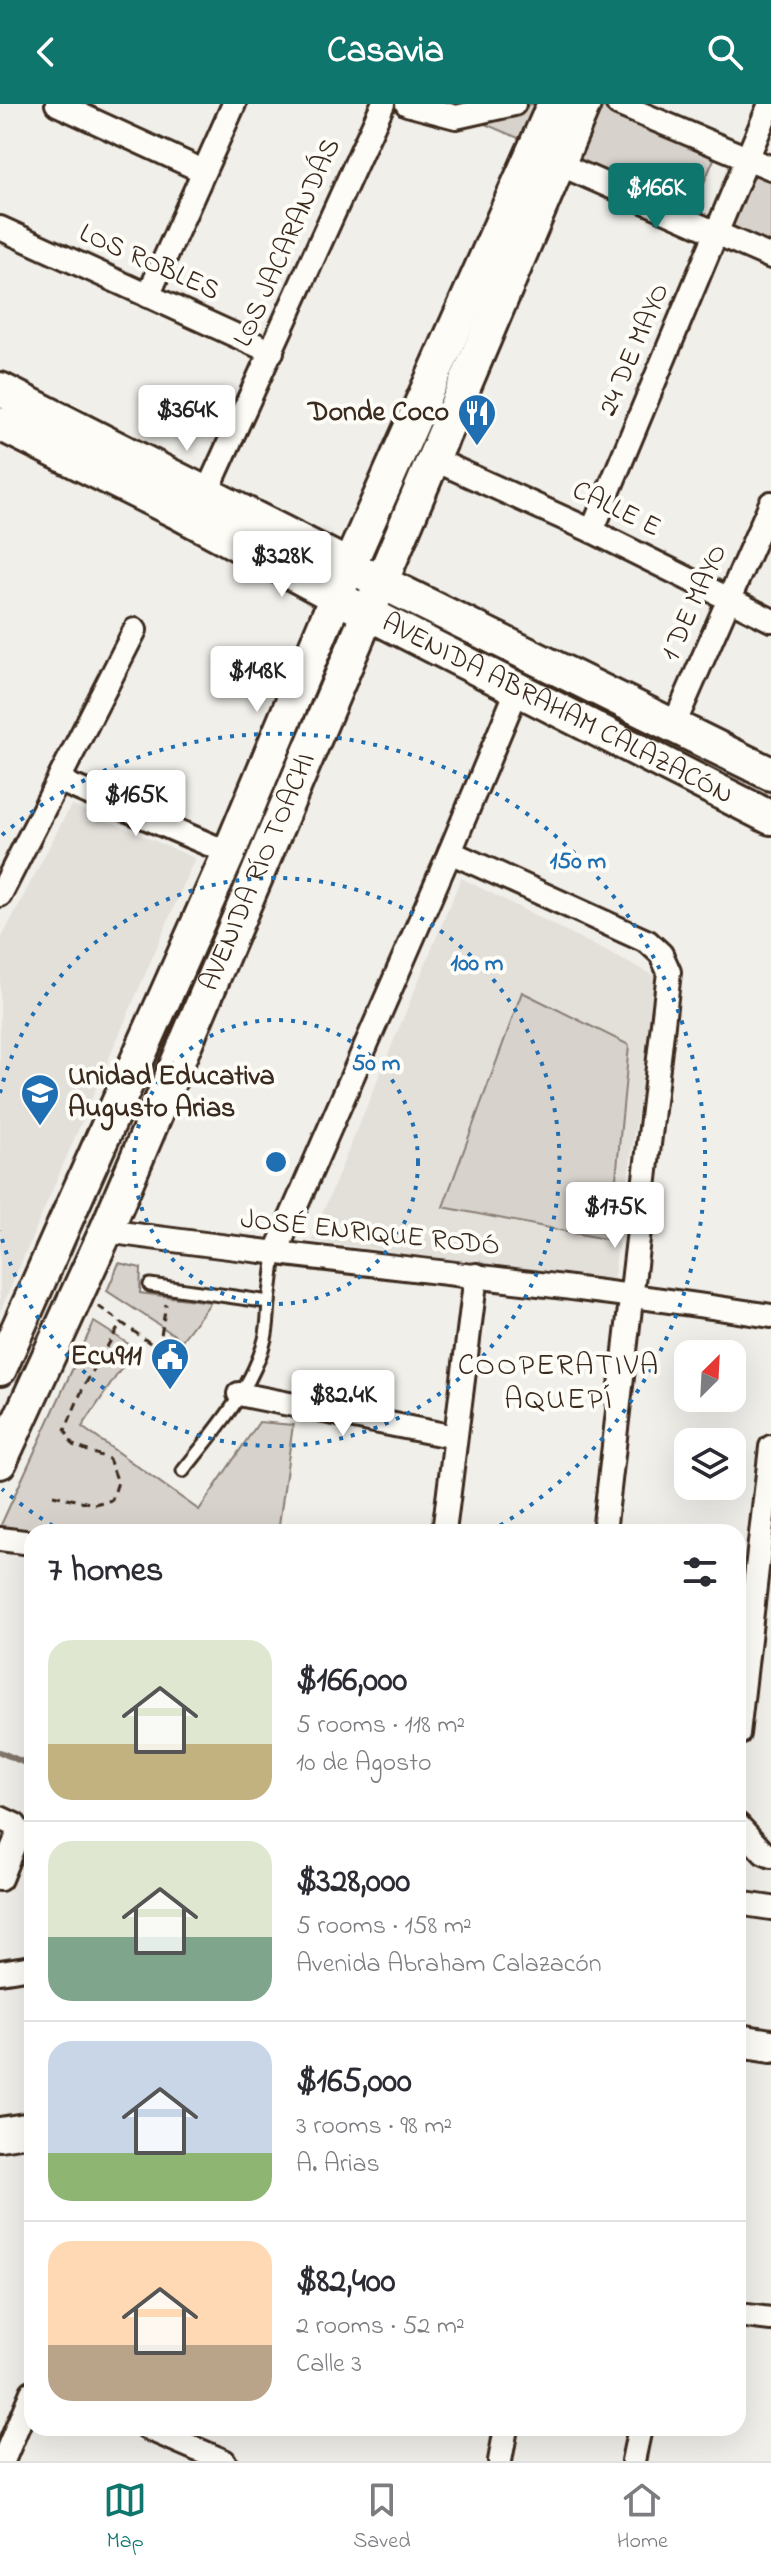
<!DOCTYPE html>
<html lang="en">
<head>
<meta charset="utf-8">
<style>
	body { margin:0; font-family:"Indie Flower",sans-serif; background:#f2f2f3; color:#2b2b33; height:100vh; display:flex; flex-direction:column; font-size:30px; white-space:nowrap }
	* { box-sizing:border-box; margin:0 }
	p { font-size:26px; color:#7c7c81 }
	.icon { flex:none; width:44px; height:44px; fill:none; stroke:currentColor; stroke-width:2; stroke-linecap:round; stroke-linejoin:round }
	.map { position:relative; flex:1; overflow:hidden }
	.panel { position:absolute; left:24px; top:1420px; width:722px; height:912px; display:flex; flex-direction:column; background:#fff; border-radius:24px; box-shadow:0 8px 32px #0002 }
	.panel>* { flex:none }
	.needle { width:52px; rotate:24deg }
	.controls { position:absolute; left:674px; top:1236px; display:grid; gap:16px }
	.controls a { display:grid; place-items:center; width:72px; height:72px; border-radius:16px; background:#fff; box-shadow:0 8px 32px #0002; font-size:40px }
	.price { position:absolute; translate:-50% -68px; padding:0 18px; border-radius:8px; background:#fff; color:#222; font-size:26px; line-height:52px; filter:drop-shadow(0 2px 4px #0008) }
	.price::after { content:''; position:absolute; left:50%; top:48px; width:24px; height:18px; margin-left:-12px; background:inherit; clip-path:polygon(0 0,100% 0,50% 100%) }
	.price.active { background:#0f766e; color:#fff }
	ul { padding:0; list-style:none }
	li { display:flex; align-items:center; gap:24px; height:200px; padding:0 24px }
	li+li { border-top:2px solid #e1e1e2 }
	li span { display:grid; place-items:center; flex:none; width:224px; height:160px; border-radius:24px; color:#555 }
	li>.icon { margin-inline-start:auto }
	span .icon { width:96px; height:96px; fill:#fffc; stroke-width:1 }
	li b { font-size:34px }
	h2 { display:flex; justify-content:space-between; align-items:center; height:96px; padding:0 24px; font-size:34px }
	header { display:flex; justify-content:space-between; align-items:center; height:104px; padding:0 24px; background:#0f766e; color:#fff; font-size:36px; font-weight:700 }
	.menu { display:flex; justify-content:space-around; align-items:center; height:112px; border-top:2px solid #e1e1e2; background:#fff; font-size:22px; color:#7c7c81 }
	.menu a { display:grid; justify-items:center; gap:4px }
	.menu .active { color:#0f766e }
	.map>svg:first-child { display:block }
	.built { fill:#e3e0da }
	.green { fill:#d7d2cc; stroke:#897e75; stroke-width:2 }
	.lines { fill:none; stroke-linecap:round; stroke-linejoin:round }
	.stream { stroke:#80746b; stroke-width:6 }
	.lane-casing { stroke:#3b2a1e; stroke-width:17 }
	.street-casing { stroke:#3b2a1e; stroke-width:28 }
	.secondary-casing { stroke:#3b2a1e; stroke-width:38 }
	.path { stroke:#3b2a1e; stroke-width:3; stroke-dasharray:8 6; stroke-linecap:butt }
	.lane { stroke:#fdfcf7; stroke-width:11 }
	.street { stroke:#fdfcf7; stroke-width:22 }
	.secondary { stroke:#fdfcf7; stroke-width:32 }
	.ring { fill:none; stroke:#1f6fb2; stroke-width:4; stroke-dasharray:4 8 }
	.labels { text-anchor:middle; dominant-baseline:central; stroke-width:8; stroke-linejoin:round; paint-order:stroke }
	.street-label { font-size:28px; fill:#3b2a1e; stroke:#fdfcf7 }
	.poi-label { font-size:28px; font-weight:bold; fill:#3b2a1e; stroke:#fdfcf7; text-anchor:end }
	.neighbourhood-label { font-size:30px; letter-spacing:2px; fill:#3b2a1e; stroke:#fdfcf7 }
	.centre { fill:#1f6fb2; stroke:#fdfcf7; stroke-width:4 }
	.ring-label { font-size:24px; text-anchor:middle; font-weight:bold; fill:#1f6fb2; stroke:#fdfcf7; stroke-width:8; stroke-linejoin:round; paint-order:stroke }
</style>
</head>
<body>
<header><svg class="icon" aria-label="back" viewBox="0 0 24 24"><path d="M15 5l-7 7 7 7"/></svg>Casavia<svg class="icon" aria-label="search" viewBox="0 0 24 24"><circle cx="10" cy="10" r="6"/><path d="M15 15l6 6"/></svg></header>
<div class="map">
<svg width="771" height="2357" viewBox="0 0 771 2357">
	<rect width="100%" height="100%" fill="#f1efea"/>
	<filter id="ink" filterUnits="userSpaceOnUse"><feTurbulence type="fractalNoise" baseFrequency=".0125" numOctaves="2"/><feDisplacementMap in="SourceGraphic" scale="16" xChannelSelector="R" yChannelSelector="G"/><feConvolveMatrix kernelMatrix="1 2 1 2 8 2 1 2 1" color-interpolation-filters="sRGB"/></filter>
	<g filter="url(#ink)">
		<g class="built">
			<path d="M 71,701 L 195,754 L 0,1208 L 0,837 Z"/>
			<path d="M 461,774 L 657,873 L 613,1177 L 311,1137 Z"/>
		</g>
		<g class="green">
			<path d="M 531,0 L 546,0 L 528,38 L 473,15 L 516,6 Z"/>
			<path d="M 596,0 L 717,48 L 691,109 L 573,56 Z"/>
			<path d="M 752,61 L 771,69 L 771,146 L 725,126 Z"/>
			<path d="M 401,503 L 771,687 L 771,699 L 396,511 Z"/>
			<path d="M 522,888 L 629,941 L 610,1136 L 443,1103 Z"/>
			<path d="M 119,1159 L 141,1164 L 140,1189 L 211,1198 L 182,1236 L 107,1187 Z"/>
			<path d="M 94,1218 L 135,1244 L 82,1323 L 199,1406 L 259,1318 L 293,1321 L 278,1428 L 32,1428 L 0,1434 L 0,1423 Z"/>
		</g>
		<g class="lines">
			<path class="stream" d="M 0,1648 L 32,1662"/>
			<g class="lane-casing">
				<g id="lane">
					<path d="M 150,1181 L 269,1198 L 275,1150"/>
					<path d="M 183,1367 C 214,1328 253,1284 265,1235 C 268,1223 268,1210 269,1198"/>
				</g>
			</g>
			<g class="street-casing">
				<g id="street">
					<path d="M 57,0 L 203,67"/>
					<path d="M 407,0 L 456,13 L 514,0"/>
					<path d="M 618,0 L 771,64"/>
					<path d="M 559,60 L 771,153"/>
					<path d="M 0,124 L 272,248"/>
					<path d="M 148,192 L 234,0"/>
					<path d="M 433,355 L 592,427 L 771,516"/>
					<path d="M 206,390 L 383,0"/>
					<path d="M 592,427 L 770,0"/>
					<path d="M 673,623 L 771,399"/>
					<path d="M 60,677 L 229,749"/>
					<path d="M 450,748 L 648,838 L 661,850 L 669,868 L 604,1428"/>
					<path d="M 0,791 L 135,526"/>
					<path d="M 106,1127 C 327,1158 550,1177 771,1212"/>
					<path d="M 275,1150 L 450,748 L 518,584"/>
					<path d="M 239,1290 L 455,1333"/>
					<path d="M 444,1428 L 476,1171"/>
					<path d="M 0,1435 L 32,1439"/>
					<path d="M 738,1630 L 771,1343"/>
					<path d="M 0,1714 L 15,1721 L 19,1728 L 0,1775"/>
					<path d="M 738,1721 L 764,1749 L 771,1752"/>
					<path d="M 738,1799 L 771,1804"/>
					<path d="M 0,1868 L 32,1863"/>
					<path d="M 738,2211 L 771,2215"/>
					<path d="M 147,2324 L 224,2357"/>
					<path d="M 3,2357 L 32,2288"/>
					<path d="M 500,2357 L 506,2324"/>
					<path d="M 633,2357 L 640,2324"/>
				</g>
			</g>
			<g class="secondary-casing">
				<g id="secondary">
					<path d="M 0,285 L 381,478 L 771,670"/>
					<path id="s1" d="M 0,320 L 177,408 L 336,493 L 771,714"/>
					<path d="M 0,1265 L 229,749 L 349,462 L 554,0"/>
					<path id="s2" d="M 0,1358 L 106,1127 L 584,0"/>
					<path d="M 738,1937 L 771,1942"/>
					<path d="M 0,2030 L 32,2025"/>
				</g>
			</g>
			<g class="path">
				<path d="M 98,1202 L 167,1251"/>
				<path d="M 159,1244 L 166,1200"/>
				<path d="M 53,1391 L 94,1400 L 112,1396 L 118,1378 L 109,1355 L 73,1341 L 65,1326 L 83,1284 L 121,1219"/>
			</g>
			<use href="#lane" class="lane"/>
			<use href="#street" class="street"/>
			<use href="#secondary" class="secondary"/>
		</g>
	</g>
	<g class="ring">
		<circle cx="276" cy="1058" r="142"/>
		<path d="M0 989A284 284 0 1 1 0 1127"/>
		<path d="M63 1428A427 427 0 0 1 2 1385M2 731A427 427 0 1 1 489 1428"/>
	</g>
	<defs>
		<g id="restaurant-pin" transform="scale(2)"><path d="M0 17L-7.5 6A9.5 9.5 0 1 1 7.5 6Z" fill="#1f6fb2" stroke="#fdfcf7"/><path d="M-5-6h1v4h1v-4h1v4h1v-4h1v5L-1.5 .5V6h-2V.5L-5-1ZM5-6V6H3V1.5H1.5Q1.5-4 5-6Z" fill="#fff"/></g>
		<g id="school-pin" transform="scale(2)"><path d="M0 17L-7.5 6A9.5 9.5 0 1 1 7.5 6Z" fill="#1f6fb2" stroke="#fdfcf7"/><path d="M0-5L7-2L0 1L-7-2ZM-4 1L0 2.5L4 1V4Q0 6-4 4Z" fill="#fff"/></g>
		<g id="civic-pin" transform="scale(2)"><path d="M0 17L-7.5 6A9.5 9.5 0 1 1 7.5 6Z" fill="#1f6fb2" stroke="#fdfcf7"/><path d="M-.6-6.5H3V-4.5H.6V-3L4-1V1h2V6H-6V1h2V-1L-.6-3ZM-1.2 2.5V6h2.4V2.5Z" fill="#fff"/></g>
	</defs>
	<g fill-rule="evenodd">
		<use href="#restaurant-pin" x="477" y="309"/>
		<use href="#school-pin" x="40" y="989"/>
		<use href="#civic-pin" x="170" y="1253"/>
	</g>
	<g class="labels">
		<g class="street-label">
			<text transform="translate(288 139) rotate(-66)">LOS JACARANDÁS</text>
			<text transform="translate(149 159) rotate(24)">LOS ROBLES</text>
			<text transform="translate(635 246) rotate(-67)">24 DE MAYO</text>
			<text transform="translate(616 406) rotate(26)">CALLE E</text>
			<text transform="translate(695 499) rotate(-66)">1 DE MAYO</text>
			<text stroke="none"><textPath href="#s1" startOffset="626">AVENIDA ABRAHAM CALAZACÓN</textPath></text>
			<text stroke="none"><textPath href="#s2" startOffset="644">AVENIDA RÍO TOACHI</textPath></text>
			<text transform="translate(370 1130) rotate(6)">JOSÉ ENRIQUE RODÓ</text>
		</g>
		<g class="poi-label">
			<text x="449" y="309">Donde Coco</text>
			<text x="68" y="973" text-anchor="start">Unidad Educativa<tspan x="68" dy="32">Augusto Arias</tspan></text>
			<text x="142" y="1253">Ecu911</text>
		</g>
		<g class="neighbourhood-label">
			<text x="559" y="1263">COOPERATIVA<tspan x="559" dy="34">AQUEPÍ</tspan></text>
		</g>
	</g>
	<circle cx="276" cy="1058" r="12" class="centre"/>
	<g class="ring-label">
		<text x="578" y="764">150 m</text>
		<text x="477" y="866">100 m</text>
		<text x="376" y="966">50 m</text>
	</g>
</svg>
<div class="controls">
<a><svg class="needle" viewBox="-14 -14 28 28"><path d="M0-13l5 13h-10z" fill="#e53935"/><path d="M0 13l5-13h-10z" fill="#7c7c81"/></svg></a>
<a><svg class="icon" aria-label="layers" viewBox="0 0 24 24"><path d="M12 4l9 5-9 5-9-5zM3 14l9 5 9-5"/></svg></a>
</div>
<b class="price active" style="left:656px;top:127px">$166K</b>
<b class="price" style="left:187px;top:349px">$364K</b>
<b class="price" style="left:282px;top:495px">$328K</b>
<b class="price" style="left:257px;top:610px">$148K</b>
<b class="price" style="left:136px;top:734px">$165K</b>
<b class="price" style="left:615px;top:1146px">$175K</b>
<b class="price" style="left:343px;top:1334px">$82.4K</b>
<section class="panel">
<h2>7 homes<svg class="icon" aria-label="filters" viewBox="0 0 24 24"><path d="M4 7h16M4 17h16"/><circle cx="9" cy="7" r="2"/><circle cx="15" cy="17" r="2"/></svg></h2>
<ul>
<li><span style="background:linear-gradient(#dfe7d0 65%,#c2b280 0)"><svg class="icon" aria-label="home" viewBox="0 0 24 24"><path d="M3 11l9-7 9 7M6 9v11h12V9"/></svg></span><div><b>$166,000</b><p>5 rooms · 118 m²</p><p>10 de Agosto</p></div></li>
<li><span style="background:linear-gradient(#dfe7d0 60%,#7fa58c 0)"><svg class="icon" aria-label="home" viewBox="0 0 24 24"><path d="M3 11l9-7 9 7M6 9v11h12V9"/></svg></span><div><b>$328,000</b><p>5 rooms · 158 m²</p><p>Avenida Abraham Calazacón</p></div></li>
<li><span style="background:linear-gradient(#c9d6e8 70%,#8fb573 0)"><svg class="icon" aria-label="home" viewBox="0 0 24 24"><path d="M3 11l9-7 9 7M6 9v11h12V9"/></svg></span><div><b>$165,000</b><p>3 rooms · 98 m²</p><p>A. Arias</p></div></li>
<li><span style="background:linear-gradient(#ffd9b3 65%,#b9a48a 0)"><svg class="icon" aria-label="home" viewBox="0 0 24 24"><path d="M3 11l9-7 9 7M6 9v11h12V9"/></svg></span><div><b>$82,400</b><p>2 rooms · 52 m²</p><p>Calle 3</p></div></li>
</ul>
</section>
</div>
<nav class="menu">
<a class="active"><svg class="icon" aria-label="map" viewBox="0 0 24 24"><path d="M3 6l6-2 6 2 6-2v14l-6 2-6-2-6 2zM9 4v14M15 6v14"/></svg>Map</a>
<a><svg class="icon" aria-label="saved" viewBox="0 0 24 24"><path d="M7 4h10v16l-5-4-5 4z"/></svg>Saved</a>
<a><svg class="icon" aria-label="home" viewBox="0 0 24 24"><path d="M3 11l9-7 9 7M6 9v11h12V9"/></svg>Home</a>
</nav>
</body>
</html>
